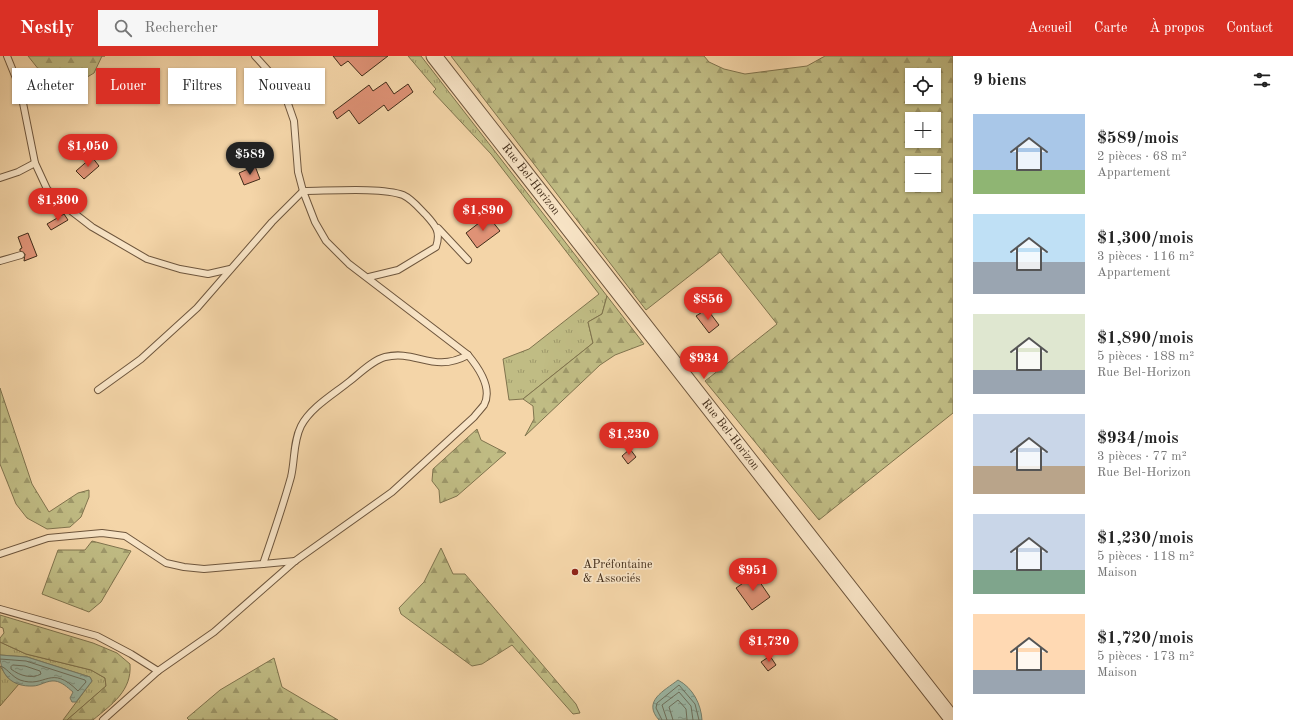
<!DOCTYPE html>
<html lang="fr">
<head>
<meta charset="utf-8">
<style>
	body { margin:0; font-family:"Old Standard TT",serif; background:#f6f6f6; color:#222; height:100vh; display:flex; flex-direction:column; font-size:15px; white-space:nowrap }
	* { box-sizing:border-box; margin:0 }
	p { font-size:13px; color:#767676 }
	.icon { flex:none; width:22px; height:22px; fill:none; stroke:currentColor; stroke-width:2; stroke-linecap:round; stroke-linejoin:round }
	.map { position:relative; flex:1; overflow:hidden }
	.panel { display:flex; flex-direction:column; background:#fff; width:340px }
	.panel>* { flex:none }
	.hud { position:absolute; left:12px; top:12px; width:380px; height:36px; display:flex; gap:8px }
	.buttons { position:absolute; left:905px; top:12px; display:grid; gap:8px }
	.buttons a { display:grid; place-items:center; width:36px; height:36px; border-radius:0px; background:#fff; box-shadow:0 1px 3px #0004; font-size:20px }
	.price { position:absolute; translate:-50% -34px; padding:0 9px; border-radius:14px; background:#d93025; color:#fff; font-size:13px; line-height:26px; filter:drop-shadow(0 1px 2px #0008) }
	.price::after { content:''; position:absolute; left:50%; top:24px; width:12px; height:9px; margin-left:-6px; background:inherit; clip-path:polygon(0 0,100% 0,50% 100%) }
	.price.active { background:#222; color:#fff }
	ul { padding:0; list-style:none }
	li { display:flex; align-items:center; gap:12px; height:100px; padding:0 20px }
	li span { display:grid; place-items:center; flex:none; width:112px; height:80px; border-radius:0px; color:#555 }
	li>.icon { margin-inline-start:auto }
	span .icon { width:48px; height:48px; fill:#fffc; stroke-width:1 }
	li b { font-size:17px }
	h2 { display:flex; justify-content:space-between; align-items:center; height:48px; padding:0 20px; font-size:17px }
	.tag { padding:0 14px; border-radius:0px; background:#fff; box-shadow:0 1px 3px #0004; font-size:14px; line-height:36px }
	.tag.active { background:#d93025; color:#fff }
	header { display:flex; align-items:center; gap:24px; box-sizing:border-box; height:56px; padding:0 20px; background:#d93025; color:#fff }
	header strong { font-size:19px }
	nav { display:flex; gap:22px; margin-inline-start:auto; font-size:14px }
	.search { width:280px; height:36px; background:#f6f6f6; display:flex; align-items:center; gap:10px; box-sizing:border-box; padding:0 14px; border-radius:0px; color:#767676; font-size:15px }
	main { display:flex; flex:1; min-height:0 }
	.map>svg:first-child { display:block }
	.grass { fill:url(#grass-tufts); stroke:#80744e }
	.forest { fill:url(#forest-firs); stroke:#80744e; fill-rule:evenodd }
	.water { fill:url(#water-ripples); stroke:#78816e }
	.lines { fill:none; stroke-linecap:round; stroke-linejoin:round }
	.shore { stroke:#6e7260; stroke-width:1 }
	.building { fill:#df9276; stroke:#412c19 }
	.service-casing { stroke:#6e563d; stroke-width:8 }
	.tertiary-casing { stroke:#6e563d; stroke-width:17 }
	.service { stroke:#f8e4c6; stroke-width:6 }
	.tertiary { stroke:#f8e4c6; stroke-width:15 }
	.poi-dot { fill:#8f2418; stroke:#f8e4c6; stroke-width:1.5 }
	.labels { text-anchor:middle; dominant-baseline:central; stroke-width:3.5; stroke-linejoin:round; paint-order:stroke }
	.street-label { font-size:12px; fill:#412c19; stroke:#f8e4c6 }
	.poi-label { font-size:12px; fill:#412c19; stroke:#f8e4c6; text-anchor:start }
</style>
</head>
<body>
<header>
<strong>Nestly</strong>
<div class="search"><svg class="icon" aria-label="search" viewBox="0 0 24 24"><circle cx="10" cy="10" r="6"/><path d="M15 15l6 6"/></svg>Rechercher</div>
<nav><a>Accueil</a><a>Carte</a><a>À propos</a><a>Contact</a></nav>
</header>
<main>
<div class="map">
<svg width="953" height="664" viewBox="0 0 953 664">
	<defs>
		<pattern id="grass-tufts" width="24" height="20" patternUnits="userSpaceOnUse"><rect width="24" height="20" fill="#c0bc84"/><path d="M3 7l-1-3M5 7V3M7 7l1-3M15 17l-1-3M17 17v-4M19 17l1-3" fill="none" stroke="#9e996b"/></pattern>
		<pattern id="forest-firs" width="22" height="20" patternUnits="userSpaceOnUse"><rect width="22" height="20" fill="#c0bc84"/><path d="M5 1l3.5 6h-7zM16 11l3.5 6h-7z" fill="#9e996b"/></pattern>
		<pattern id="water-ripples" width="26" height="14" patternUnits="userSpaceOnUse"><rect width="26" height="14" fill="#9cb9a7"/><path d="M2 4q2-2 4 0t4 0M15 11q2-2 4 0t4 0" fill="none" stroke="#819787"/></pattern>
	</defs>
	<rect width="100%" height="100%" fill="#f4d5a8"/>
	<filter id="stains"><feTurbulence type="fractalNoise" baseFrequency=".005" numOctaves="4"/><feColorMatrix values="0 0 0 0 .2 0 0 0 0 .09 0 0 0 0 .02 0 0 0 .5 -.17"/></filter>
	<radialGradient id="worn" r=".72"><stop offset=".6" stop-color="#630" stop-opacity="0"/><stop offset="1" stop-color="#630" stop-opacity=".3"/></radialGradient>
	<g class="grass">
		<path d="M 408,0 L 421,0 L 607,240 L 602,258 L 588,266 L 593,287 L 523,343 L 509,344 L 503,303 L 529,293 L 599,238 L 491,98 L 433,36 L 436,33 Z"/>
		<path d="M 0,586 L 26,598 L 91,614 L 105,622 L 106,630 L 67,664 L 63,664 L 92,625 L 90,621 L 27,601 L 0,599 Z"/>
		<path d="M 0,610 L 8,622 L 19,628 L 0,650 Z"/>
	</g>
	<g class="forest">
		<path d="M 28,0 L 105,0 L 102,0 L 94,17 L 62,36 L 55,34 Z"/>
		<path d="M 451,0 L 704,0 L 709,6 L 724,13 L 745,18 L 807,10 L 825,0 L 953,0 L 953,357 L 819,464 L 705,325 L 777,268 L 720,196 L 646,254 ZM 912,19 L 934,19 L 934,41 L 912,41 ZM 912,63 L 934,63 L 934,85 L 912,85 ZM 912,107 L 934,107 L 934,129 L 912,129 Z"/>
		<path d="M 607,240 L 644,288 L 615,299 L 600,309 L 525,380 L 534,363 L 533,350 L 523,343 L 593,287 L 588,266 L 602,258 Z"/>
		<path d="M 0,332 L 32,428 L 49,456 L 78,437 L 89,434 L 89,441 L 81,461 L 70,471 L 47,473 L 27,462 L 16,448 L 0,408 Z"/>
		<path d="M 477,373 L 481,384 L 506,397 L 457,440 L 440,447 L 439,434 L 432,425 L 433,413 Z"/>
		<path d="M 92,485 L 131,495 L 101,546 L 89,556 L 42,538 L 58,494 L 85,494 Z"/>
		<path d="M 441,492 L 453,518 L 465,518 L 576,648 L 580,657 L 573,658 L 512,589 L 482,608 L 472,610 L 401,558 L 399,552 L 424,526 Z"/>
		<path d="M 0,559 L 93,587 L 117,597 L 130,608 C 132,635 112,648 93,664 L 67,664 L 106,630 L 105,622 L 91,614 L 26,598 L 0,586 L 0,582 L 4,577 L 3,572 L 0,571 Z"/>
		<path d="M 274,602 L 282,631 L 338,664 L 189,664 L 187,662 L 220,634 Z"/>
	</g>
	<g class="water">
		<path d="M 0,599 L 27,601 L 90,621 L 92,625 L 76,646 L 72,646 L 70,642 L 73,636 C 67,631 62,626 55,625 C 47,624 40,630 33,630 C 12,631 0,619 0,599 Z"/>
		<path d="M 678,624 C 693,632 701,648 702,664 L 659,664 C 642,645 664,635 678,624 Z"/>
	</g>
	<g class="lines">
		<g class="shore">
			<path d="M 0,603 L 26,605 L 85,624 L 86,626 L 78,635 C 50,607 46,633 20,624 C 12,621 5,610 0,610"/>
			<path d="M 13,609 L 25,610 L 40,615 L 41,618 C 32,623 20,620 11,613 L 11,611 Z"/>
			<path d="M 662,664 L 656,652 L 657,647 L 679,629 L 695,648 L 699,664"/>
			<path d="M 667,664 L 662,649 L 679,636 L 691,650 L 693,664"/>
			<path d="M 673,664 L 669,651 L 678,644 L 686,653 L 687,664"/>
		</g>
	</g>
	<g class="building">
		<path d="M 333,0 L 388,0 L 362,20 L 348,5 L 341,10 Z"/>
		<path d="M 386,26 L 394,38 L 408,28 L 413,36 L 388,55 L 384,49 L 359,68 L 349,54 L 337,63 L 333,56 L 369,29 L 373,35 Z"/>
		<path d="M 92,101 L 99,110 L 84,123 L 76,115 Z"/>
		<path d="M 255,110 L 260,123 L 244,129 L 239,117 Z"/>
		<path d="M 64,158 L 68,164 L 51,174 L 47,168 Z"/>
		<path d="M 488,160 L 500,175 L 477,192 L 466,177 Z"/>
		<path d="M 28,177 L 37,200 L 24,205 L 25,198 L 20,195 L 20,193 L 22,192 L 18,181 Z"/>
		<path d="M 707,253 L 719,269 L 709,277 L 696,260 Z"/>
		<path d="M 630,393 L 636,401 L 628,408 L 622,400 Z"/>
		<path d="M 755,519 L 770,541 L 752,554 L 736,532 Z"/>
		<path d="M 770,600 L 776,609 L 768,615 L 761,606 Z"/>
	</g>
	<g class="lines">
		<g class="service-casing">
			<g id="service">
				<path d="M 7,0 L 20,32 L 35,107 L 47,133 L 57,144 L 92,171 L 147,203 L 180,213 L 208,218 L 230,213"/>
				<path d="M 0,122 L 18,116 L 35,107"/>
				<path d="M 438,172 L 468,204"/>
				<path d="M 0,205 L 21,199"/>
				<path d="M 98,334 L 141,303 L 197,252 L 272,166 L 303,135 C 328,135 382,131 403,139 C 412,143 419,152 426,159 C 436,170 441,176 436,191 L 398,214 L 369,221"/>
				<path d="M 0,498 L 48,482 L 102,477 L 125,480 L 166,507 L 184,511 L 204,513 L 263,508 C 273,479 283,450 291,421 C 295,404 293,386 301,370 C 311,351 334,338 350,325 C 360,317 373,304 385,301 C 416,293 433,318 468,299"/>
				<path d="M 263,508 L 295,505"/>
				<path d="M 0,553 L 97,580 L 131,598 L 158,615"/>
				<path d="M 103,664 L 158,615 L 214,576 L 295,505 L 392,436 L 474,361 C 477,357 481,353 484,349 C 493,332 478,311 468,299 L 349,208 L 326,185 L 315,166 L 303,135 L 298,116 L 294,65 L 285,39 L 274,21 L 255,0"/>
			</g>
		</g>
		<g class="tertiary-casing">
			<g id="tertiary">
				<path id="s1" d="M 434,0 L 953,664"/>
			</g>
		</g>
		<use href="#service" class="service"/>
		<use href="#tertiary" class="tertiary"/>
	</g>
	<circle class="poi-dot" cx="575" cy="516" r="4"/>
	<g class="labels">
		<g class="street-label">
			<text stroke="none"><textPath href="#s1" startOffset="157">Rue Bel-Horizon</textPath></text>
			<text stroke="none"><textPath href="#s1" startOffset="481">Rue Bel-Horizon</textPath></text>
		</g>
		<g class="poi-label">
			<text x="583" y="509">APréfontaine<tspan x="583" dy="14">&amp; Associés</tspan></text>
		</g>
	</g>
	<rect width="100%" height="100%" filter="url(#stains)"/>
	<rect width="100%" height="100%" fill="url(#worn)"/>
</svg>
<div class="buttons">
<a><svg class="icon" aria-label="locate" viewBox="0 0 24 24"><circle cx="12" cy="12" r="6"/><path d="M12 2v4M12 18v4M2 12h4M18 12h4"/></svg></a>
<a>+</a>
<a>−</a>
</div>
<b class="price" style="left:88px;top:112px">$1,050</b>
<b class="price active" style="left:250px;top:120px">$589</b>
<b class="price" style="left:58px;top:166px">$1,300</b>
<b class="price" style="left:483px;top:176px">$1,890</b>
<b class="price" style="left:708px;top:265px">$856</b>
<b class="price" style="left:704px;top:324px">$934</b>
<b class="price" style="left:629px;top:400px">$1,230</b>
<b class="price" style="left:753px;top:536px">$951</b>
<b class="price" style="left:769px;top:607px">$1,720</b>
<div class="hud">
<a class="tag">Acheter</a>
<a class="tag active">Louer</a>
<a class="tag">Filtres</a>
<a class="tag">Nouveau</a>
</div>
</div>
<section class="panel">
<h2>9 biens<svg class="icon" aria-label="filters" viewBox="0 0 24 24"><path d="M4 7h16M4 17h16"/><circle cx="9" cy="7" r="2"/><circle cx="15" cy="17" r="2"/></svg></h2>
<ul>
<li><span style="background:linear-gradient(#a9c7e8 70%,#8fb573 0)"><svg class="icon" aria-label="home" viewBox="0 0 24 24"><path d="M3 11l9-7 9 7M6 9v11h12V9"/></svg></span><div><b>$589/mois</b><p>2 pièces · 68 m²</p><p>Appartement</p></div></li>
<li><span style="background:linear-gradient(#bfe0f5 60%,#9aa5b1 0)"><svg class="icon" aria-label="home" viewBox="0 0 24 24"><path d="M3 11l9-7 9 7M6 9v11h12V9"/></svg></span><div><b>$1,300/mois</b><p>3 pièces · 116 m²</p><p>Appartement</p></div></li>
<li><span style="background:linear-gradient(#dfe7d0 70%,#9aa5b1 0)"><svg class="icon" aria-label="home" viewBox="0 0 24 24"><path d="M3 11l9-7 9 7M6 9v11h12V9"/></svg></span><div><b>$1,890/mois</b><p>5 pièces · 188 m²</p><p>Rue Bel-Horizon</p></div></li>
<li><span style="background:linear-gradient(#c9d6e8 65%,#b9a48a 0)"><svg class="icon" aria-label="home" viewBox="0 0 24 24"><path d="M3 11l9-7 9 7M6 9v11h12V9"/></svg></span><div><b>$934/mois</b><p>3 pièces · 77 m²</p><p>Rue Bel-Horizon</p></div></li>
<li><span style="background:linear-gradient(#c9d6e8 70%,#7fa58c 0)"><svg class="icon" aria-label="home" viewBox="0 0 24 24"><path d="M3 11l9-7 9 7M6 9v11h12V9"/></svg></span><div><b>$1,230/mois</b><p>5 pièces · 118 m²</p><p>Maison</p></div></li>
<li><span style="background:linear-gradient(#ffd9b3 70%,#9aa5b1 0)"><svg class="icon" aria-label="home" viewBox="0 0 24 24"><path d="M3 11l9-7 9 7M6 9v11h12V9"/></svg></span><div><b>$1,720/mois</b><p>5 pièces · 173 m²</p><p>Maison</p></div></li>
</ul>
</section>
</main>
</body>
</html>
